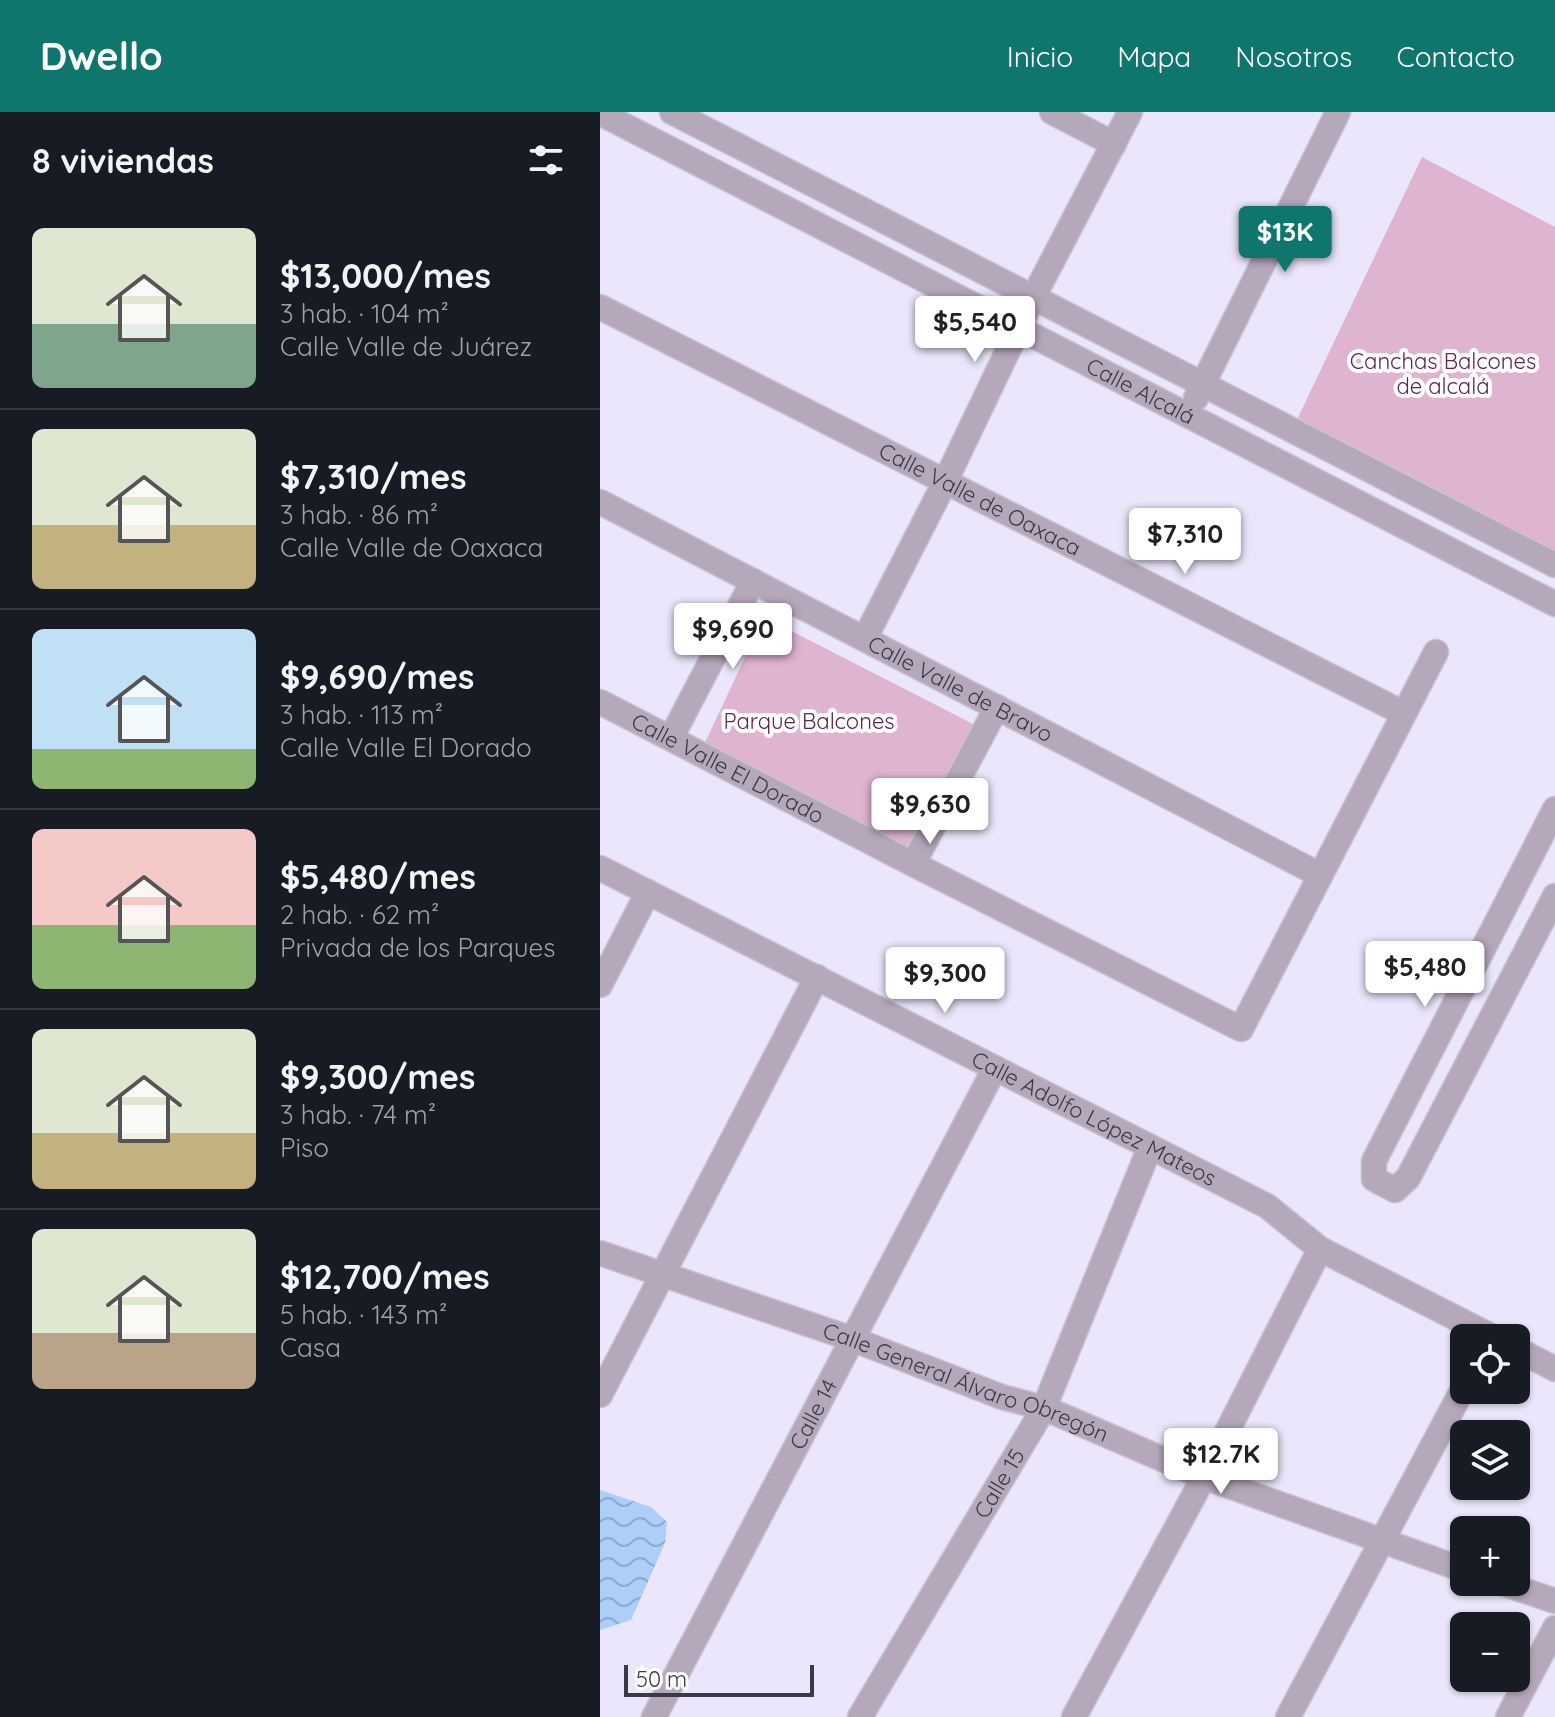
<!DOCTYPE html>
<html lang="es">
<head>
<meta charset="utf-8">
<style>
	body { margin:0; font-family:Quicksand,sans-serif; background:#20242c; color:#f1f3f6; height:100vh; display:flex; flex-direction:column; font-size:30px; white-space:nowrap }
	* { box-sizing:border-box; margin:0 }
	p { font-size:26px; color:#9ea1a6 }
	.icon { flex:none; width:44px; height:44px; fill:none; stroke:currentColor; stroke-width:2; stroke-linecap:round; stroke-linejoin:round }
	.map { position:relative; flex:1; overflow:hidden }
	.panel { display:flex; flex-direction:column; background:#171b24; width:600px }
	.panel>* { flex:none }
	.tools { position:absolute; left:850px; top:1212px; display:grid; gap:16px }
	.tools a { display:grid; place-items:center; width:80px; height:80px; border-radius:12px; background:#171b24; box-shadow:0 2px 6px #0004; font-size:40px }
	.scale { position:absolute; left:24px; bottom:20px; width:190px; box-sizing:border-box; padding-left:8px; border:4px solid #3b3a42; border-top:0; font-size:22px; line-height:28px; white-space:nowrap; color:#3b3a42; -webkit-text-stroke:6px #fff; paint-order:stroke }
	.price { position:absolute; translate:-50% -68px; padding:0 18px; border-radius:8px; background:#fff; color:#222; font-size:26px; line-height:52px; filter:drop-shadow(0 2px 4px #0008) }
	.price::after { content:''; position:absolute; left:50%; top:48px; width:24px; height:18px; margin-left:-12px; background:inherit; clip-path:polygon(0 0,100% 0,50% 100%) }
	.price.selected { background:#0f766e; color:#fff }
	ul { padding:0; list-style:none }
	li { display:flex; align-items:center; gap:24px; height:200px; padding:0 32px }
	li+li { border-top:2px solid #363941 }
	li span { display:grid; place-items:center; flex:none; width:224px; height:160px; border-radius:12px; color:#555 }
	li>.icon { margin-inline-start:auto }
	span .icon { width:96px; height:96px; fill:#fffc; stroke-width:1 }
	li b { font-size:34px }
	h2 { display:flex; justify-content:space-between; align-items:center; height:96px; padding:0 32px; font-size:34px }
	header { display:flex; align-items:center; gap:48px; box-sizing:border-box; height:112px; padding:0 40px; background:#0f766e; color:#fff }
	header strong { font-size:38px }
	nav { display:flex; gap:44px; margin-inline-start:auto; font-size:28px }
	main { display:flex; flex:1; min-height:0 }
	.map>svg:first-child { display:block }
	.green { fill:#deb4d0 }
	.water { fill:url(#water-waves) }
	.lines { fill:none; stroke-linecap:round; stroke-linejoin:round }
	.street-casing { stroke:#c8c4d6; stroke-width:27 }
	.street { stroke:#b6a8bb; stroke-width:24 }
	.labels { text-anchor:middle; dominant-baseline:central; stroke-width:8; stroke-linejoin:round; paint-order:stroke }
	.park-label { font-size:22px; fill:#5e254f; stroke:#fff }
	.street-label { font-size:22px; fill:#3b3a42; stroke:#fff }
</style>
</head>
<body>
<header>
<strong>Dwello</strong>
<nav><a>Inicio</a><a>Mapa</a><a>Nosotros</a><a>Contacto</a></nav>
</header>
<main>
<section class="panel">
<h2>8 viviendas<svg class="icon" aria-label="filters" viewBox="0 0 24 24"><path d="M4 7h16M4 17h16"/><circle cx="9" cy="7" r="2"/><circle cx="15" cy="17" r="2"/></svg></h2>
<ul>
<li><span style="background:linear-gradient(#dfe7d0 60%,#7fa58c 0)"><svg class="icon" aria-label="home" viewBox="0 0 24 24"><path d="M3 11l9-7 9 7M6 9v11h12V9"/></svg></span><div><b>$13,000/mes</b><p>3 hab. · 104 m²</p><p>Calle Valle de Juárez</p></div></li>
<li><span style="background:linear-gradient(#dfe7d0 60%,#c2b280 0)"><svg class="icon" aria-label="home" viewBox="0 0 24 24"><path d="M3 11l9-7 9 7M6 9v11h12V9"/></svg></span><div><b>$7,310/mes</b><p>3 hab. · 86 m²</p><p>Calle Valle de Oaxaca</p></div></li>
<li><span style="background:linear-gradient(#bfe0f5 75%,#8fb573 0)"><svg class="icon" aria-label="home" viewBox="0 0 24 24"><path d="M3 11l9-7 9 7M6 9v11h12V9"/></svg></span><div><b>$9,690/mes</b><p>3 hab. · 113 m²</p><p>Calle Valle El Dorado</p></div></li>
<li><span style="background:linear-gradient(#f6c9c9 60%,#8fb573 0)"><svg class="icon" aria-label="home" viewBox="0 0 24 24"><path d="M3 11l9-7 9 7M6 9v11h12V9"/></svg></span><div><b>$5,480/mes</b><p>2 hab. · 62 m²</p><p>Privada de los Parques</p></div></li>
<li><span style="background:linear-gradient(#dfe7d0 65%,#c2b280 0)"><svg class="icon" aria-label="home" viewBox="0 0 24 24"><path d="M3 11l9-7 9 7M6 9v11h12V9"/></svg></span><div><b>$9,300/mes</b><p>3 hab. · 74 m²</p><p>Piso</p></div></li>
<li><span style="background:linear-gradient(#dfe7d0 65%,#b9a48a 0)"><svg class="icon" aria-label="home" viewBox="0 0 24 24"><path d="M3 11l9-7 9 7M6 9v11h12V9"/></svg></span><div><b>$12,700/mes</b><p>5 hab. · 143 m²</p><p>Casa</p></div></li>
</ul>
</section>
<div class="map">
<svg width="955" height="1605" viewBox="0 0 955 1605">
	<defs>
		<pattern id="water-waves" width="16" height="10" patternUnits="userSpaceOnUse" patternTransform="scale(2)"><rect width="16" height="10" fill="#accef8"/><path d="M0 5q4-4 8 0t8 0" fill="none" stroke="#8da8ca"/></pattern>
	</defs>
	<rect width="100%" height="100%" fill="#ebe6fb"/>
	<g class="green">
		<path d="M 822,45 L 955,115 L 955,445 L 695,312 Z"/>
		<path d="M 164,505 L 375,613 L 305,738 L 102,637 Z"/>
	</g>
	<path class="water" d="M 0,1378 L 51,1395 L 67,1410 L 65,1431 L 31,1508 L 0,1518 Z"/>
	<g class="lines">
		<g class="street-casing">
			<g id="street">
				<path d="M 72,0 L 955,453"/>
				<path d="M 452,0 L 514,32"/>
				<path id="s1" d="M 0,1 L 955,492"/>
				<path id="s2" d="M 0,195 L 803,601"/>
				<path d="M 596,286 L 738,0"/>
				<path id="s3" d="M 0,390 L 720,763"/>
				<path d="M 265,526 L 345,370 L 434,184 L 530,0"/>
				<path id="s4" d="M 0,590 L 313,752 L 641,917 L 836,540"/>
				<path d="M 71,626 L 153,469"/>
				<path d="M 955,697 L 774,1049 L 774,1067 L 795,1078 L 808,1066 L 955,784"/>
				<path d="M 313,752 L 397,595"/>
				<path id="s5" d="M 0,756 L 667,1094 L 720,1137 L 895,1226"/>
				<path d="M 0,873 L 48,780"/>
				<path id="s6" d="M 0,1141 L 252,1227 L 402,1285 L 444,1296 L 604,1365 L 864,1458"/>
				<path d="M 916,1237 L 955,1257"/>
				<path d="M 0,1283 L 217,865"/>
				<path d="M 899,1470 L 955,1489"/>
				<path id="s7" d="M 54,1605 L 395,956"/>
				<path id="s8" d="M 260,1605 L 444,1296 L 550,1035"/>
				<path d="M 474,1605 L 604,1365 L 720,1137"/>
				<path d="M 688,1605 L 864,1275"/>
				<path d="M 908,1605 L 955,1516"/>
			</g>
		</g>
		<use href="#street" class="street"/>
	</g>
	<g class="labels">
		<g class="park-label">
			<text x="843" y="249">Canchas Balcones<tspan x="843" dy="25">de alcalá</tspan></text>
			<text x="209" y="609">Parque Balcones</text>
		</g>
		<g class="street-label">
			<text stroke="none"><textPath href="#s1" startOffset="608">Calle Alcalá</textPath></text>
			<text stroke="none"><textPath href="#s2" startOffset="426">Calle Valle de Oaxaca</textPath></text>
			<text stroke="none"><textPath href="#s3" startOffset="406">Calle Valle de Bravo</textPath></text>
			<text stroke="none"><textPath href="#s4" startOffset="144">Calle Valle El Dorado</textPath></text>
			<text stroke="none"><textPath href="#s5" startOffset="554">Calle Adolfo López Mateos</textPath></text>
			<text stroke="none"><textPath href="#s6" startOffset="388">Calle General Álvaro Obregón</textPath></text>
			<text stroke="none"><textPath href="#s7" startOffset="342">Calle 14</textPath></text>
			<text stroke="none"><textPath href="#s8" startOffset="272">Calle 15</textPath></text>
		</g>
	</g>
</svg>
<div class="tools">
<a><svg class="icon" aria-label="locate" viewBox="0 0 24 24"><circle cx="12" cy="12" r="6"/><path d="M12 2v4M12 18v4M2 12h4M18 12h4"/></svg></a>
<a><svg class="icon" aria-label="layers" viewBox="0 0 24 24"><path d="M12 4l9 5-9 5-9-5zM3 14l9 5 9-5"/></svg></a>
<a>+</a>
<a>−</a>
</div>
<div class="scale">50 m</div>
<b class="price selected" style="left:685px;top:162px">$13K</b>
<b class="price" style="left:375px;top:252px">$5,540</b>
<b class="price" style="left:585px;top:464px">$7,310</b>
<b class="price" style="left:133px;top:559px">$9,690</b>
<b class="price" style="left:330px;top:734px">$9,630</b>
<b class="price" style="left:825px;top:897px">$5,480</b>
<b class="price" style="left:345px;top:903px">$9,300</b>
<b class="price" style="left:621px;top:1384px">$12.7K</b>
</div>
</main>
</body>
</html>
